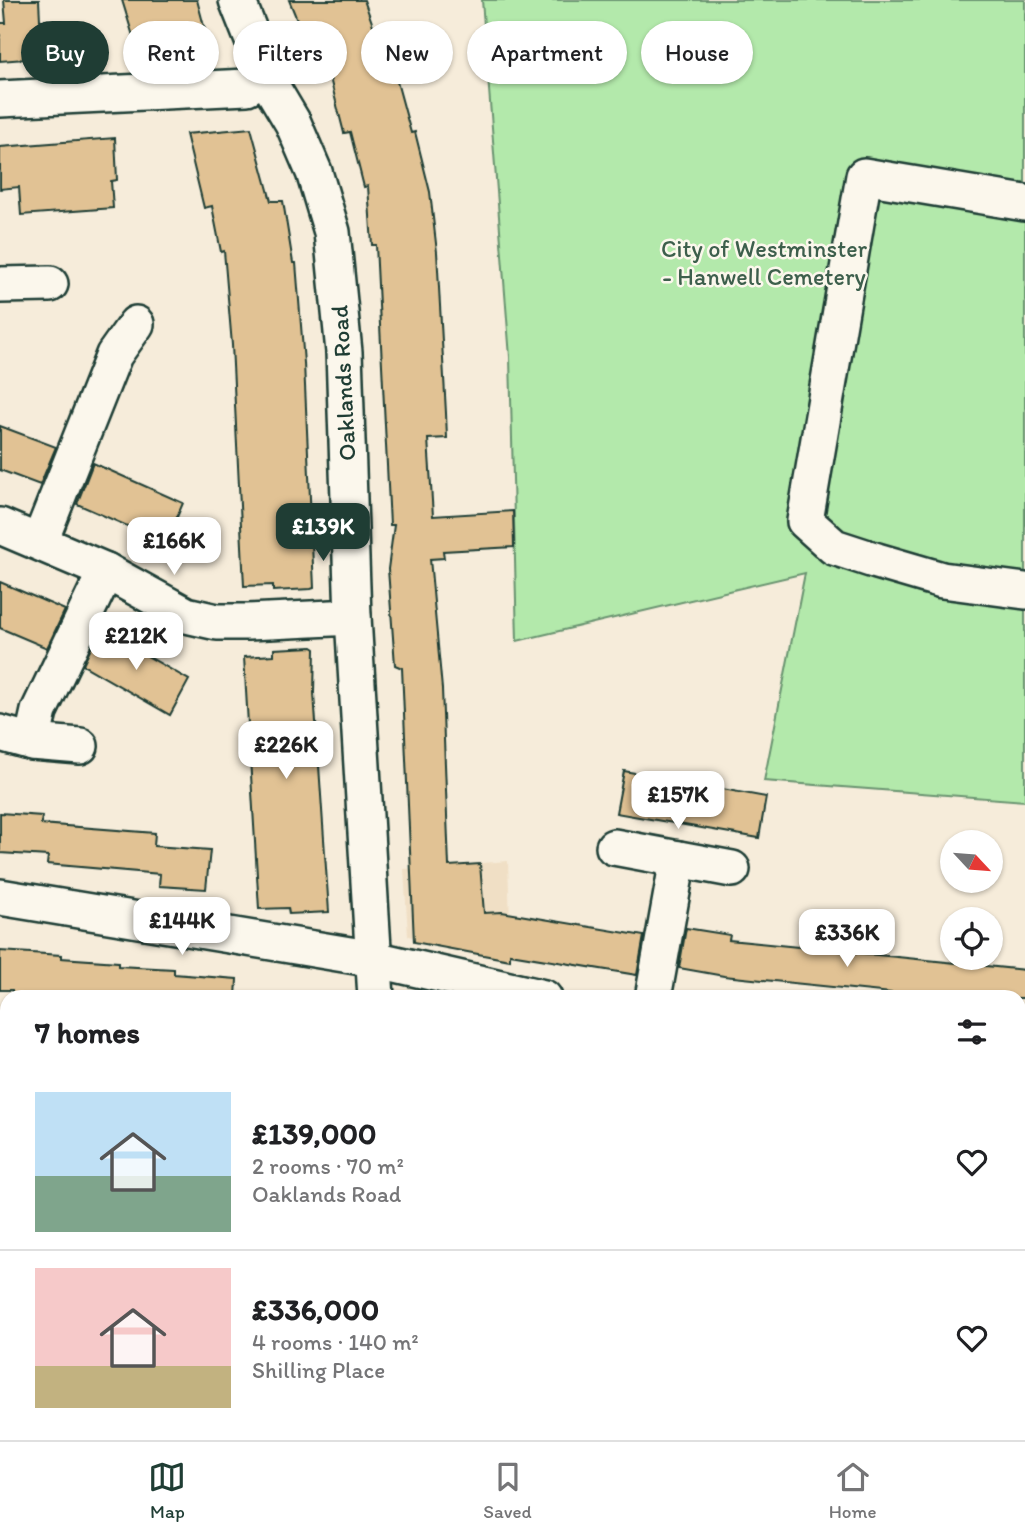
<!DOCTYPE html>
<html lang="en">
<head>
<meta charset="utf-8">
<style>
	body { margin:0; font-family:Itim,sans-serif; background:#f2f2f2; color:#202124; height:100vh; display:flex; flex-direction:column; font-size:26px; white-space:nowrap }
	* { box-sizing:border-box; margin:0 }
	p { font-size:23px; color:#757577 }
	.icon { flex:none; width:38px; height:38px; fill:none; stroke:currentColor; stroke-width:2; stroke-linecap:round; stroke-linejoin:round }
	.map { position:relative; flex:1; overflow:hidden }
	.details { position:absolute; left:0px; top:990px; width:1026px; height:450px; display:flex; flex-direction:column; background:#fff; border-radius:21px 21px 0 0; box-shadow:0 2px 5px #0004 }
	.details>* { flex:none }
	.hud { position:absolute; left:21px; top:21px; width:984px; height:63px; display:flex; gap:14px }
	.needle { width:46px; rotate:116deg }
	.buttons { position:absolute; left:940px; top:830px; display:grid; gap:14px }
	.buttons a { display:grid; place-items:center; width:63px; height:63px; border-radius:50%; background:#fff; box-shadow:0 2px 5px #0004; font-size:35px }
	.price { position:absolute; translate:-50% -60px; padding:0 16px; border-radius:14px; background:#fff; color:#222; font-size:23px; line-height:46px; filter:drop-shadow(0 2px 4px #0008) }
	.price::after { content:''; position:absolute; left:50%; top:42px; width:21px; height:16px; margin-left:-10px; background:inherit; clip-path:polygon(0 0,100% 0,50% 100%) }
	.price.current { background:#1f3d34; color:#fff }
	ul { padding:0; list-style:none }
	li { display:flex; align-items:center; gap:21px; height:175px; padding:0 35px }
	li+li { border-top:2px solid #e0e0e0 }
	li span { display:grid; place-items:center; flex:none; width:196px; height:140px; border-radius:0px; color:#555 }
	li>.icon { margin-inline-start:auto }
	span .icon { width:84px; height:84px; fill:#fffc; stroke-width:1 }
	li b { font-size:30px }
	h2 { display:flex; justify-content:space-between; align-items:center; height:84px; padding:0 35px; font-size:30px }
	.tag { padding:0 24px; border-radius:32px; background:#fff; box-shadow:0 2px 5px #0004; font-size:24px; line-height:63px }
	.tag.current { background:#1f3d34; color:#fff }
	.tabs { display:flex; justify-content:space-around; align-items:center; height:98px; border-top:2px solid #e0e0e0; background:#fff; font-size:19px; color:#757577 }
	.tabs a { display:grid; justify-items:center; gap:4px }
	.tabs .current { color:#1f3d34 }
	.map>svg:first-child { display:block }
	.built { fill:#f0dfc5 }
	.green { fill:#b3e9ab; stroke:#699370; stroke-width:2 }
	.building { fill:#e1c294; stroke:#1f3d34; stroke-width:2 }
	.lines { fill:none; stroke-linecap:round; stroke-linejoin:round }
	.minor-casing { stroke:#1f3d34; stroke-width:40 }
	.minor { stroke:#fbf7ec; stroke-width:35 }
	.labels { text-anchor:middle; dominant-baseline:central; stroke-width:5; stroke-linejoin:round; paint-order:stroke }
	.park-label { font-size:24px; fill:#3d5f4c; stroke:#fbf7ec }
	.street-label { font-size:24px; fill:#1f3d34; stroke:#fbf7ec }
</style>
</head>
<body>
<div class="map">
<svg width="1025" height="1440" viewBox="0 0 1025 1440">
	<rect width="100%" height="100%" fill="#f6ecda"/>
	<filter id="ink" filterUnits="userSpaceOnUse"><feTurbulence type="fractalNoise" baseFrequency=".0143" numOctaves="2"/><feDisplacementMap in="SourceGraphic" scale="14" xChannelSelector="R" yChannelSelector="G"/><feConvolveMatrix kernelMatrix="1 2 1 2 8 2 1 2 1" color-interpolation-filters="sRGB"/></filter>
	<g filter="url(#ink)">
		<path class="built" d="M 508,861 L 511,956 L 408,936 L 404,869 Z"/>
		<path class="green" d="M 482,0 L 1025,0 L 1025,801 L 764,781 L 805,573 L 517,641 L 510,357 Z"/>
		<g class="building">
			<path d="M 4,0 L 39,0 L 40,20 L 48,20 L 51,57 L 0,61 L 0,23 L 6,23 Z"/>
			<path d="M 122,0 L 197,0 L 209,45 L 170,58 L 168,51 L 140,59 Z"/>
			<path d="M 289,0 L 364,0 L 392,79 L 396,78 L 411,133 L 415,132 L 430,192 L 437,252 L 446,413 L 447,438 L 428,439 L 433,516 L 513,511 L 514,547 L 443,551 L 444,558 L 430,559 L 442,689 L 449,866 L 480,864 L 484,913 L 502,912 L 644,936 L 637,975 L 510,954 L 510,960 L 414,942 L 402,668 L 395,665 L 388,569 L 394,525 L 390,525 L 376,245 L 372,245 L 368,186 L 364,187 L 350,132 L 344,133 L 330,78 L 322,81 Z"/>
			<path d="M 251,128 L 271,201 L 283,201 L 293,263 L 296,263 L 304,363 L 314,588 L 311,589 L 273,591 L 273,585 L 244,586 L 232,345 L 224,251 L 221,252 L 212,206 L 204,208 L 186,134 Z"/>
			<path d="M 115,138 L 117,180 L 111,181 L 113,208 L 21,215 L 19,187 L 0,189 L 0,147 Z"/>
			<path d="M 0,426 L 56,447 L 40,485 L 0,470 Z"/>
			<path d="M 93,463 L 183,503 L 166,543 L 77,504 Z"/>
			<path d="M 0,582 L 65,610 L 47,648 L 0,628 Z"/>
			<path d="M 100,629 L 189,680 L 170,715 L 83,665 Z"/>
			<path d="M 312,647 L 315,649 L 314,693 L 329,912 L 289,914 L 288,908 L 259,909 L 244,657 L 274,655 L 274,649 Z"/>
			<path d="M 624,771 L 766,797 L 759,838 L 616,813 Z"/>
			<path d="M 0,813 L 42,816 L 41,824 L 155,833 L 154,846 L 210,850 L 206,889 L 159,886 L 160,874 L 47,864 L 48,856 L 0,853 Z"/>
			<path d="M 686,928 L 730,935 L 729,940 L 1025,970 L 1025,998 L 940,998 L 724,976 L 679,968 Z"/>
			<path d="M 0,951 L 61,955 L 61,958 L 118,962 L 118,966 L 174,969 L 174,974 L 237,979 L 236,998 L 55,998 L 12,994 L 12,990 L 0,990 Z"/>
		</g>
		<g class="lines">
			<g class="minor-casing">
				<g id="minor">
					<path d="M 262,71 L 293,123 L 314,172 L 332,232 L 344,352 L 353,617 L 376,998"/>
					<path d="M 0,99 L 247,87 L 259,80 L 264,68 L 237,0"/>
					<path d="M 1025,203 L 864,176 L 805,521 L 834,547 L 877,561 L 942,580 L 1025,591"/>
					<path d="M 0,285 L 50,284"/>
					<path d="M 0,526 L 106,571 L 186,615 L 217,622 L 248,622 L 353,617"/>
					<path d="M 40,541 L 114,355 L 136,324"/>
					<path d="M 0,733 L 32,742 L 80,746"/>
					<path d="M 32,742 L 39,711 L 106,571"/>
					<path d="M 614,847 L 732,869"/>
					<path d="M 0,897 L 374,959 L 544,998"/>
					<path d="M 653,998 L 678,859"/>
					<path d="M 1018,1052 L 1025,1052"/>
					<path d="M 0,1264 L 7,1265"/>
					<path d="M 835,1433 L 875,1440"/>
					<path d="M 370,1440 L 371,1433"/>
				</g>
			</g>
			<use href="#minor" class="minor"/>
		</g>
	</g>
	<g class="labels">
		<g class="park-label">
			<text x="764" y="248">City of Westminster<tspan x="764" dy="28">- Hanwell Cemetery</tspan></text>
		</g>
		<g class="street-label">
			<text transform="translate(343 383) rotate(-93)">Oaklands Road</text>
		</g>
	</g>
</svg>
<div class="buttons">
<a><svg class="needle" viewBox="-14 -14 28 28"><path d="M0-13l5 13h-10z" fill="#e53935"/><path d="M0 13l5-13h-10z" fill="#757577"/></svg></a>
<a><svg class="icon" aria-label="locate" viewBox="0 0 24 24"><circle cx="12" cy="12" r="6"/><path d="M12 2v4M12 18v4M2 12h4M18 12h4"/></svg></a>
</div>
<b class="price current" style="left:323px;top:563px">£139K</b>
<b class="price" style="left:174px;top:577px">£166K</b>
<b class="price" style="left:136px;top:672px">£212K</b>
<b class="price" style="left:286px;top:781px">£226K</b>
<b class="price" style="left:678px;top:831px">£157K</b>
<b class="price" style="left:182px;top:957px">£144K</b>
<b class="price" style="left:847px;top:969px">£336K</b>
<div class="hud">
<a class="tag current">Buy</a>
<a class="tag">Rent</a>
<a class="tag">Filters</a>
<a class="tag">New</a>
<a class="tag">Apartment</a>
<a class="tag">House</a>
</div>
<section class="details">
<h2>7 homes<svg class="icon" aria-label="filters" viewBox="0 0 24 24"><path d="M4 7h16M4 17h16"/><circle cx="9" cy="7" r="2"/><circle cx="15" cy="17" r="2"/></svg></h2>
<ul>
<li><span style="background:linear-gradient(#bfe0f5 60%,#7fa58c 0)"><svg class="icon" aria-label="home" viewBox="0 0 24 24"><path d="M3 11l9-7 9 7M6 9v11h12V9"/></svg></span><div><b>£139,000</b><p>2 rooms · 70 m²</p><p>Oaklands Road</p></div><svg class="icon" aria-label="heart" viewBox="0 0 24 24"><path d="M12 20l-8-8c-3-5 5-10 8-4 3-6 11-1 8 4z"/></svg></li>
<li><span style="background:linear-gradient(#f6c9c9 70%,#c2b280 0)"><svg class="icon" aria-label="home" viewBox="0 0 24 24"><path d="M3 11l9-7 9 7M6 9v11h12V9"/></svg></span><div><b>£336,000</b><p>4 rooms · 140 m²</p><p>Shilling Place</p></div><svg class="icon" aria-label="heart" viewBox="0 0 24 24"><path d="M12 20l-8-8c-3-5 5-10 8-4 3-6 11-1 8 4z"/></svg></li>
</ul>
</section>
</div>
<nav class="tabs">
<a class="current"><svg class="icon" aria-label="map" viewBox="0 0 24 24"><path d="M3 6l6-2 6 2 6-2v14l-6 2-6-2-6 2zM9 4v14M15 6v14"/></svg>Map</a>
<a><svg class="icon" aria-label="saved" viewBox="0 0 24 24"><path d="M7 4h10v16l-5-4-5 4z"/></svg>Saved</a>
<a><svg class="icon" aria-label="home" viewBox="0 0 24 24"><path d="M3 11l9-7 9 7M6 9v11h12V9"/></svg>Home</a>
</nav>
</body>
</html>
